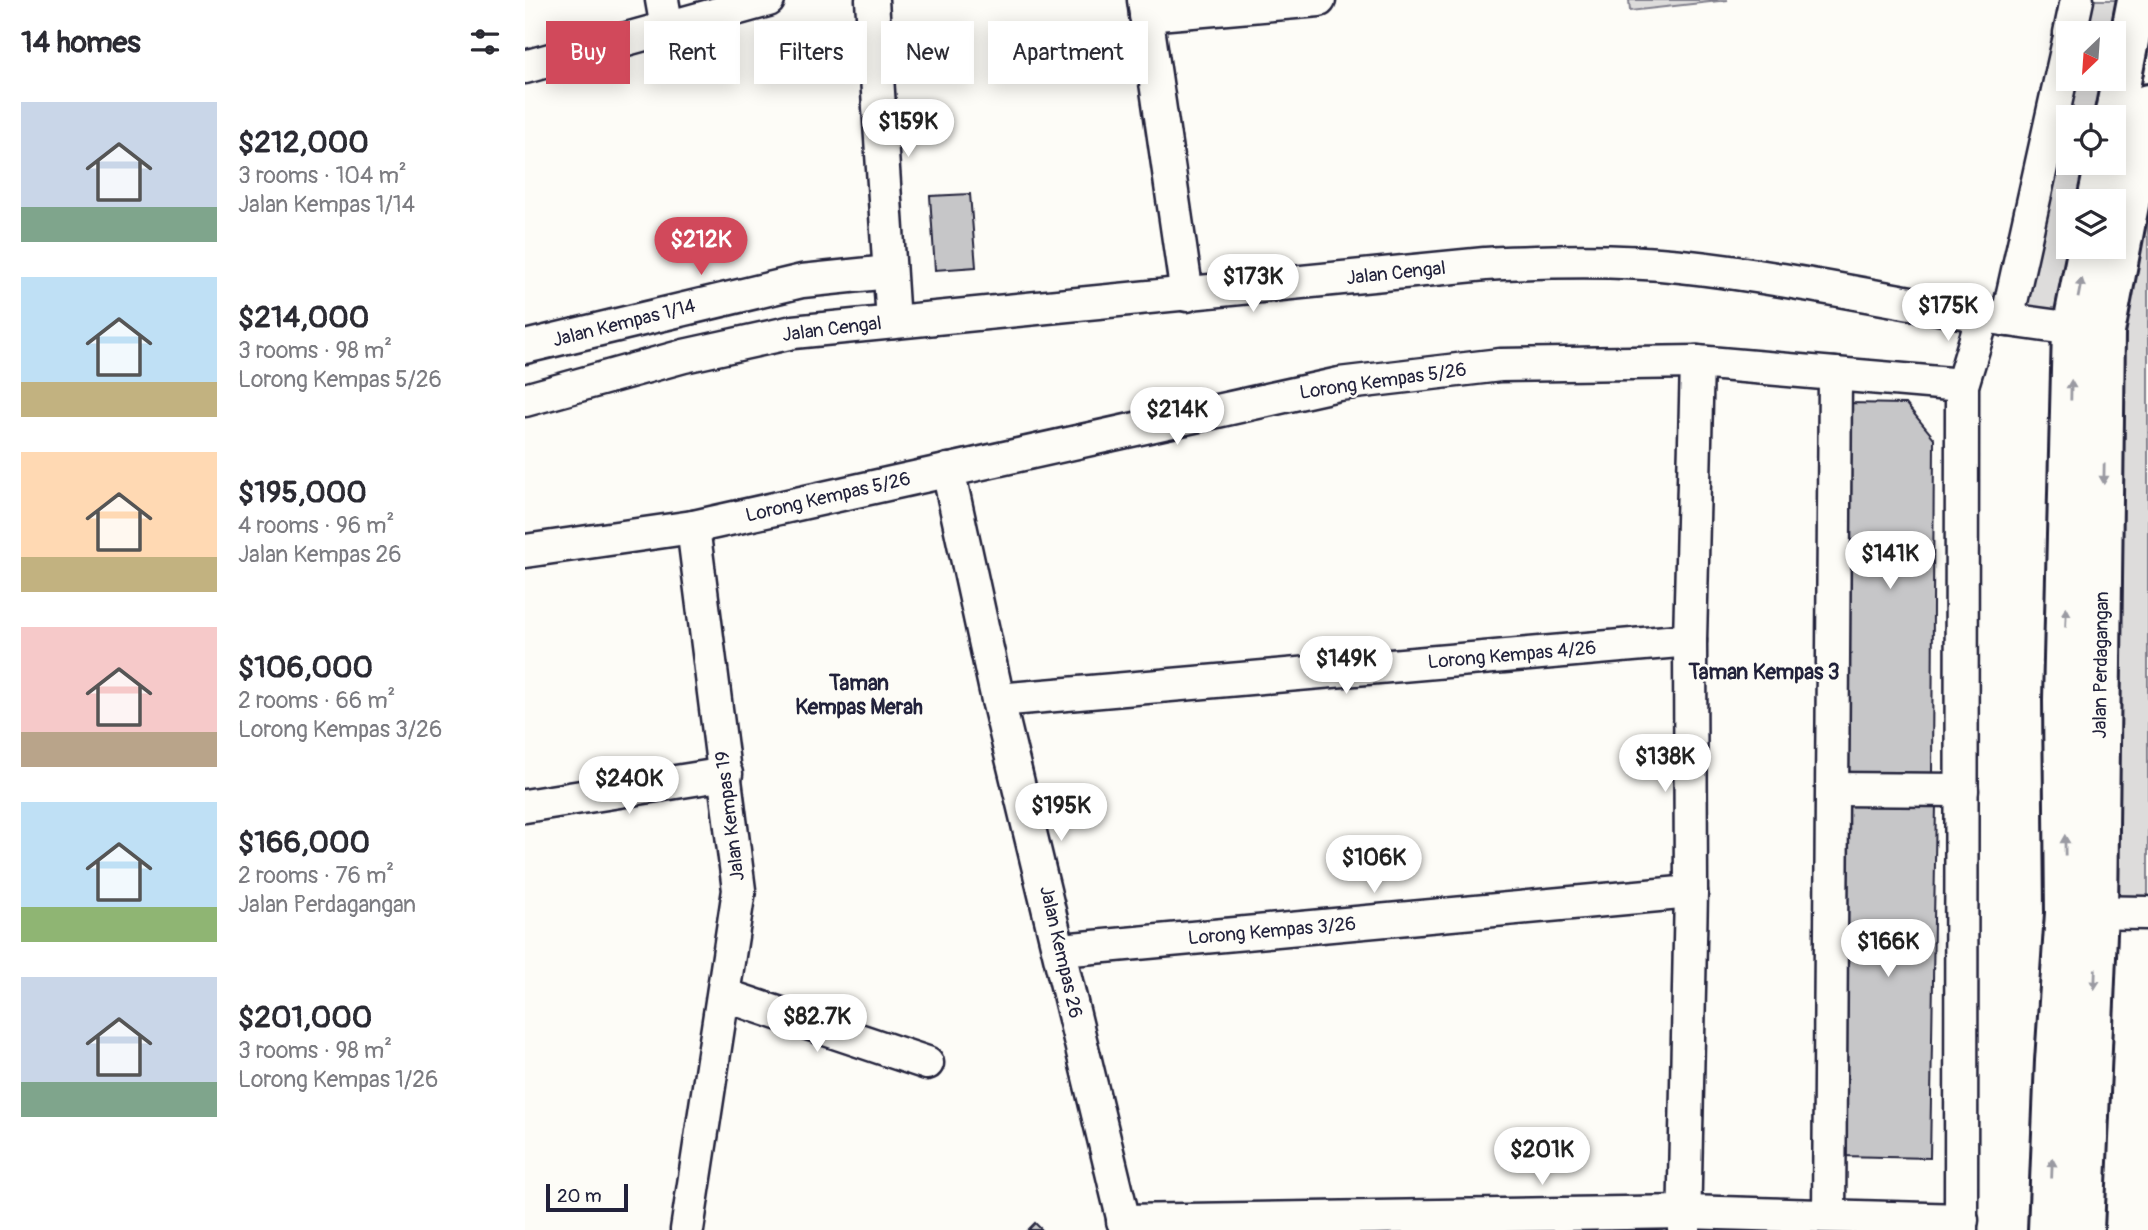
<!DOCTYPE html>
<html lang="en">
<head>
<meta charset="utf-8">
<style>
	body { margin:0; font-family:Pangolin,sans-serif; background:#f7f7f7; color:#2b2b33; height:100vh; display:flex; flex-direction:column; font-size:26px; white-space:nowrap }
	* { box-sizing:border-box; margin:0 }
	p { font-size:23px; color:#7c7c81 }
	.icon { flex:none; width:38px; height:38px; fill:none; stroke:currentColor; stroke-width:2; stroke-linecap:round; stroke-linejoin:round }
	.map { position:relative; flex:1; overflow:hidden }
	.drawer { display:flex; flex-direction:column; background:#fff; width:525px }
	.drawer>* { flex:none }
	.guide { position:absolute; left:21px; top:21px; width:665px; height:63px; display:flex; gap:14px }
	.needle { width:46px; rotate:205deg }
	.tools { position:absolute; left:1531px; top:21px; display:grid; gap:14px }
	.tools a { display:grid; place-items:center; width:70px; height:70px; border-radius:0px; background:#fff; box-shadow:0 4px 18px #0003; font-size:35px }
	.scale { position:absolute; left:21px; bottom:18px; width:82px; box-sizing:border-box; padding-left:7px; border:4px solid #22223b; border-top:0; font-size:19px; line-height:24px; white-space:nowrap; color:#22223b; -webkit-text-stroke:5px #fdfcf7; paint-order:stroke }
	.price { position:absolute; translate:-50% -60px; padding:0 16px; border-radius:24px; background:#fff; color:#222; font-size:23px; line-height:46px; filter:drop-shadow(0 2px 4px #0008) }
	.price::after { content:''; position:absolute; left:50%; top:42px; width:21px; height:16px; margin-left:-10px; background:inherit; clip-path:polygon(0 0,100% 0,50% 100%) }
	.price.on { background:#d1495b; color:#fff }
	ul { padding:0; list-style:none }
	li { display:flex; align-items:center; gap:21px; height:175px; padding:0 21px }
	li span { display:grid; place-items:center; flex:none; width:196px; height:140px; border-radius:0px; color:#555 }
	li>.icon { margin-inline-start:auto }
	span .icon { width:84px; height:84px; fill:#fffc; stroke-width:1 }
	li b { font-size:30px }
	h2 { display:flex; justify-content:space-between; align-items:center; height:84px; padding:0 21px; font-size:30px }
	.tag { padding:0 24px; border-radius:0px; background:#fff; box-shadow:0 4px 18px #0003; font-size:24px; line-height:63px }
	.tag.on { background:#d1495b; color:#fff }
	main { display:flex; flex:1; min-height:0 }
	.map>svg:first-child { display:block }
	.green { fill:#dddcdb; stroke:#807f8b; stroke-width:2 }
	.building { fill:#c6c6c8; stroke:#22223b; stroke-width:2 }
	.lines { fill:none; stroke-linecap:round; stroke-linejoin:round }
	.minor-casing { stroke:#22223b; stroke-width:37 }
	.major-casing { stroke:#22223b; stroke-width:44 }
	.minor { stroke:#fdfcf7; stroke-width:32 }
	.major { stroke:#fdfcf7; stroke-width:38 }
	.oneway { fill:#9a9aa2 }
	.labels { text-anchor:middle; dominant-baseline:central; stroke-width:5; stroke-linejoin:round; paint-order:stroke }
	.street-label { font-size:19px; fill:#22223b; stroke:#fdfcf7 }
	.neighbourhood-label { font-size:21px; font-weight:bold; fill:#22223b; stroke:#fdfcf7 }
</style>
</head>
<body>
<main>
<section class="drawer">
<h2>14 homes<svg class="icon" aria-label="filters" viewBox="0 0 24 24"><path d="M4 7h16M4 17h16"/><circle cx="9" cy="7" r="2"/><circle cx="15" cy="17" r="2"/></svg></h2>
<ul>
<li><span style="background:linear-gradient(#c9d6e8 75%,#7fa58c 0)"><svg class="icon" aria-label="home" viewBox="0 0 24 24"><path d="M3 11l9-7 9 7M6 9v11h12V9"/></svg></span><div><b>$212,000</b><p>3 rooms · 104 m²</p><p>Jalan Kempas 1/14</p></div></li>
<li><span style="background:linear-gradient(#bfe0f5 75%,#c2b280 0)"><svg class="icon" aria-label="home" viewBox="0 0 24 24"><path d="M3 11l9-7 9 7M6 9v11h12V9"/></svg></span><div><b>$214,000</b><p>3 rooms · 98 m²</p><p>Lorong Kempas 5/26</p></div></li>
<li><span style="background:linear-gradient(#ffd9b3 75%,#c2b280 0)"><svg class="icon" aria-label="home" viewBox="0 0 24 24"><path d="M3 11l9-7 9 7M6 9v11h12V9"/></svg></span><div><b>$195,000</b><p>4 rooms · 96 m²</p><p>Jalan Kempas 26</p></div></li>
<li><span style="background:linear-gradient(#f6c9c9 75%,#b9a48a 0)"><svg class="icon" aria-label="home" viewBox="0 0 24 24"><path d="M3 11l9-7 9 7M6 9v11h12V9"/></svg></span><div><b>$106,000</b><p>2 rooms · 66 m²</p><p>Lorong Kempas 3/26</p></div></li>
<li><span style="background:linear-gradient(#bfe0f5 75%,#8fb573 0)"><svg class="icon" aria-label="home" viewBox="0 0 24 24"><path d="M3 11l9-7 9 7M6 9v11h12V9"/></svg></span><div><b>$166,000</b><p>2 rooms · 76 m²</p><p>Jalan Perdagangan</p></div></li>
<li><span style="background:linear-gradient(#c9d6e8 75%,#7fa58c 0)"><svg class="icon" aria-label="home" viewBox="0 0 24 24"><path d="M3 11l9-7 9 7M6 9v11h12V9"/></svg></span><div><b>$201,000</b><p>3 rooms · 98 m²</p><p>Lorong Kempas 1/26</p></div></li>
</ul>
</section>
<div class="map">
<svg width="1623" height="1230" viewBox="0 0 1623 1230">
	<rect width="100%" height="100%" fill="#fdfcf7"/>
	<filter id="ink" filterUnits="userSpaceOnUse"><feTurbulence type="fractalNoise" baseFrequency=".0143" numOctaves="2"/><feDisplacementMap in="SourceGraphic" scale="14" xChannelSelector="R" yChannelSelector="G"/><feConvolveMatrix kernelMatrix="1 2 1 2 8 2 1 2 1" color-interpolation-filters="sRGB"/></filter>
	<g filter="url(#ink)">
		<g class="green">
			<path d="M 1104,0 L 1203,0 L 1105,11 Z"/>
			<path d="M 1551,0 L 1612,0 L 1589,117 L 1544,117 L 1544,163 L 1580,163 L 1572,201 L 1544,201 L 1547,329 L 1482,320 L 1544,79 L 1589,79 L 1589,33 L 1544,33 Z"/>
			<path d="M 1623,104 L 1623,913 L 1573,911 L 1580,332 Z"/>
		</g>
		<g class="building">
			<path d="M 445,194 L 451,267 L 410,270 L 405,196 Z"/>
			<path d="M 1323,403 L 1381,404 L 1409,438 L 1407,774 L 1321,773 Z"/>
			<path d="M 1321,801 L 1411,803 L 1405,1158 L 1316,1156 Z"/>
			<path d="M 510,1223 L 517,1230 L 503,1230 Z"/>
		</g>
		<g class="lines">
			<g class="minor-casing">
				<g id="minor">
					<path d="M 137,0 L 142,28"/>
					<path d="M 347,0 L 368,322"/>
					<path d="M 619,0 L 662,295"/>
					<path d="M 621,15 L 794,0"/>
					<path d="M 1545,33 L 1552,0"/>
					<path d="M 0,67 L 243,0"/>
					<path d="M 1482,320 L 1544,41"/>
					<path d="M 0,347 L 277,281 L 364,272"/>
					<path d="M 0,400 L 159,356 L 268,332 L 960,264 C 1026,261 1091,259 1156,266 C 1295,281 1431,317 1570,331"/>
					<path d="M 423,470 L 473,700 L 601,1230"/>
					<path d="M 0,551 L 168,527 L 814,384 L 975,365 L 1172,362 L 1437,385"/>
					<path d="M 473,700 L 1165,640"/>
					<path d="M 1308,789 L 1437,790"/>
					<path d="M 0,806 L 201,774"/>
					<path d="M 1549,912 L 1623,913"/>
					<path d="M 536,950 L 1166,892"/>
					<path d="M 199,995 L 402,1063"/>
					<path d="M 1304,1216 L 1310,374"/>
					<path d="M 598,1221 L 1161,1212 L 1437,1220"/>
					<path d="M 162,1230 L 214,890 L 168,527"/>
					<path d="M 1159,1230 L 1166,892 L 1165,640 L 1172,362"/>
					<path d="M 1436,1230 L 1437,385 L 1458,316"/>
				</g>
			</g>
			<g class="major-casing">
				<g id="major">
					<path d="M 1589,117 L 1612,0"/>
					<path d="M 1572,201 L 1580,163"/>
					<path d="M 1523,1230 L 1530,1061 L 1540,913 L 1538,700 L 1547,329 L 1563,247"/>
					<path d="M 1559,1230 L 1573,911 L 1580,332 L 1623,104"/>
				</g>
			</g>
			<use href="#minor" class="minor"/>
			<use href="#major" class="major"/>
		</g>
		<defs><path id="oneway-solid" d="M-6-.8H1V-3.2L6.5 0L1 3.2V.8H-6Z" transform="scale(1.75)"/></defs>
		<g class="oneway">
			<use href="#oneway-solid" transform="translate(1555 288) rotate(-79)"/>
			<use href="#oneway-solid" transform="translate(1546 390) rotate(-89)"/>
			<use href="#oneway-solid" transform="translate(1579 474) rotate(91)"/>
			<use href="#oneway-solid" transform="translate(1541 617) rotate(-88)"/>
			<use href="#oneway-solid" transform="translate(1540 845) rotate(-91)"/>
			<use href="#oneway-solid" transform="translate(1570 979) rotate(92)"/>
			<use href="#oneway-solid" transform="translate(1527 1168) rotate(-88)"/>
		</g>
	</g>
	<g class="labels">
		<g class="street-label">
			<text transform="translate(871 273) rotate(-6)">Jalan Cengal</text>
			<text transform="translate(99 323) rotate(-14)">Jalan Kempas 1/14</text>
			<text transform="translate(307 329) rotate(-7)">Jalan Cengal</text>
			<text transform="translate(858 381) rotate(-8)">Lorong Kempas 5/26</text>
			<text transform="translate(303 497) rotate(-13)">Lorong Kempas 5/26</text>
			<text transform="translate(987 655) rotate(-5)">Lorong Kempas 4/26</text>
			<text transform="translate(1576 665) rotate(-89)">Jalan Perdagangan</text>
			<text transform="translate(205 816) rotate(-97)">Jalan Kempas 19</text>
			<text transform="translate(747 931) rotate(-5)">Lorong Kempas 3/26</text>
			<text transform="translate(536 952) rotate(77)">Jalan Kempas 26</text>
		</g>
		<g class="neighbourhood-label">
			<text x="1239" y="672">Taman Kempas 3</text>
			<text x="334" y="683">Taman<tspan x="334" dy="24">Kempas Merah</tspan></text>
		</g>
	</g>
</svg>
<div class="tools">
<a><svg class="needle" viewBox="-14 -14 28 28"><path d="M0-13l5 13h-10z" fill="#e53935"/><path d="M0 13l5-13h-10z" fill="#7c7c81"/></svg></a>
<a><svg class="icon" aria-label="locate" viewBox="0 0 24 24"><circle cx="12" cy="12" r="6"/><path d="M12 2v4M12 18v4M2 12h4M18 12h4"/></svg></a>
<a><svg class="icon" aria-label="layers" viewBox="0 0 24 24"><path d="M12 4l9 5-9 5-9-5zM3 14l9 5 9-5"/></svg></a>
</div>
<div class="scale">20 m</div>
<b class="price" style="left:383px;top:159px">$159K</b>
<b class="price on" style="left:176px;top:277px">$212K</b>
<b class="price" style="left:728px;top:314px">$173K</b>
<b class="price" style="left:1423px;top:343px">$175K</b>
<b class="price" style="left:652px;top:447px">$214K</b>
<b class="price" style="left:1365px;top:591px">$141K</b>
<b class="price" style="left:821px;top:696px">$149K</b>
<b class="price" style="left:1140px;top:794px">$138K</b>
<b class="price" style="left:104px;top:816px">$240K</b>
<b class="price" style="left:536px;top:843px">$195K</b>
<b class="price" style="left:849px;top:895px">$106K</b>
<b class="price" style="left:1363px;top:979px">$166K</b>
<b class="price" style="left:292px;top:1054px">$82.7K</b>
<b class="price" style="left:1017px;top:1187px">$201K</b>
<div class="guide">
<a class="tag on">Buy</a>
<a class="tag">Rent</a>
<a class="tag">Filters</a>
<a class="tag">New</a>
<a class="tag">Apartment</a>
</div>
</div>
</main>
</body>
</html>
